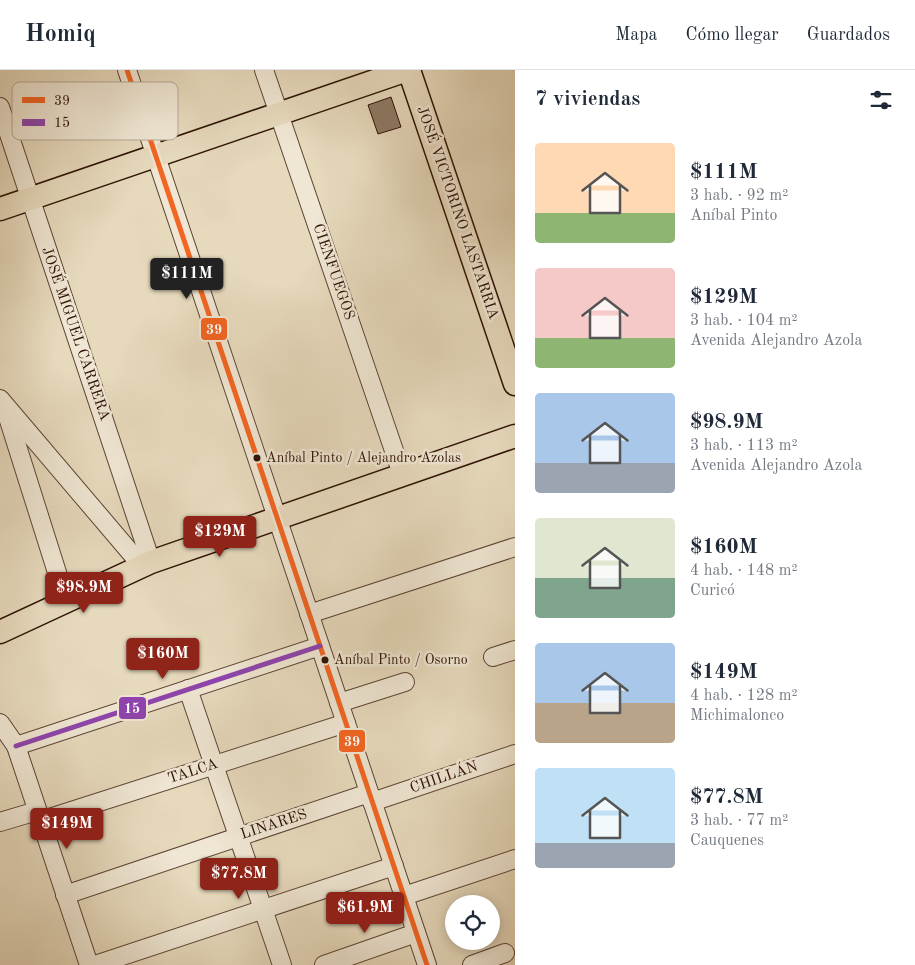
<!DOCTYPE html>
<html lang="es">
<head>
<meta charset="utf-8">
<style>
	body { margin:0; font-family:"Old Standard TT",serif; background:#f6f6f7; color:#1f2937; height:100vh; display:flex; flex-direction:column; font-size:19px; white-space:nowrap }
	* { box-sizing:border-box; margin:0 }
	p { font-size:16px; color:#747a83 }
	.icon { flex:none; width:28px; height:28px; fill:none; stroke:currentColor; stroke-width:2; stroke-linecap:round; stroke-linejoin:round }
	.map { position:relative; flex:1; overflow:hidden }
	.details { display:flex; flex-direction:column; background:#fff; width:400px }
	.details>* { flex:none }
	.controls { position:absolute; left:445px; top:825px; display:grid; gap:10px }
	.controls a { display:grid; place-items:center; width:55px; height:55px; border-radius:50%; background:#fff; box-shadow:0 2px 12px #0003; font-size:25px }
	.price { position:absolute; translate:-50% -42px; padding:0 11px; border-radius:5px; background:#8f2418; color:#fff; font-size:16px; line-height:32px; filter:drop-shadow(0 1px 2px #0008) }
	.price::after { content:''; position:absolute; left:50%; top:30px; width:15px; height:11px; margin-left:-8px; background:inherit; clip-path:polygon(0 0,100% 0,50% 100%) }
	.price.selected { background:#222; color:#fff }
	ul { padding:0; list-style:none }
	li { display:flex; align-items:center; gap:15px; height:125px; padding:0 20px }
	li span { display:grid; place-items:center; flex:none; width:140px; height:100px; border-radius:5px; color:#555 }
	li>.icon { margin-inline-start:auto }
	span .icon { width:60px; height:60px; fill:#fffc; stroke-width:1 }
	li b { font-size:21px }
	h2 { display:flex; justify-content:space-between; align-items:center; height:60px; padding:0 20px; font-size:21px }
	header { display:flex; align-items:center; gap:30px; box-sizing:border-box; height:70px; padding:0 25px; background:#fff; border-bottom:1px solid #e0e1e3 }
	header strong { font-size:24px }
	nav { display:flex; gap:28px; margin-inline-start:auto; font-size:18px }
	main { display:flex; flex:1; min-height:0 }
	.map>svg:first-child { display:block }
	.building { fill:#8e7a65; stroke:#2f1306 }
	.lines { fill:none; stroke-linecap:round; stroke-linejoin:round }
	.minor-casing { stroke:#5d4434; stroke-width:20 }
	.major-casing { stroke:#2f1306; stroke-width:25 }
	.minor { stroke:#efe6d3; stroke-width:18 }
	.major { stroke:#e6d9bc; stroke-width:22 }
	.bus-1-casing { stroke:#efe6d3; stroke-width:9 }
	.bus-2-casing { stroke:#efe6d3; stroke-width:9 }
	.bus-1 { stroke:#f26522; stroke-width:5 }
	.bus-2 { stroke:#8e44ad; stroke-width:5 }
	.tree { fill:#9b8771 }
	.bus-dot { fill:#2f1306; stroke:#efe6d3; stroke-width:2 }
	.labels { text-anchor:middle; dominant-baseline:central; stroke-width:5; stroke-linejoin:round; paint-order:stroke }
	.bus-label { font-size:14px; fill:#2f1306; stroke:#efe6d3; text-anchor:start }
	.street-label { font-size:15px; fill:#2f1306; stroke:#efe6d3 }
	.key { fill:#efe6d3; stroke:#b5a796; stroke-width:1 }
	.key-label { font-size:14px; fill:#2f1306 }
	.line-badge { stroke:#efe6d3; stroke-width:2 }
	.badge-label { font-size:14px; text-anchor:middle; font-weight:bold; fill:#fff }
</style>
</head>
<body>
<header>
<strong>Homiq</strong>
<nav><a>Mapa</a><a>Cómo llegar</a><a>Guardados</a></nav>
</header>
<main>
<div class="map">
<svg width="515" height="895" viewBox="0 0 515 895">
	<rect width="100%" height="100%" fill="#e6d9bc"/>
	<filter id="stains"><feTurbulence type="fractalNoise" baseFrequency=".004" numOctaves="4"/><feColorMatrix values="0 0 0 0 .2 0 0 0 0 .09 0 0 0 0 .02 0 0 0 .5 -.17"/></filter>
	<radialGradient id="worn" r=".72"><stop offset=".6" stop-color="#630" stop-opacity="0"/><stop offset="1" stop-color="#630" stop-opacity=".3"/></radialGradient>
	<path class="building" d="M 391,27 L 401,57 L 378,64 L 368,35 Z"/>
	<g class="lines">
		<g class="minor-casing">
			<g id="minor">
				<path d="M 127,0 L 427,895"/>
				<path d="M 264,0 L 402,404"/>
				<path d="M 0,37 L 151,492"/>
				<path d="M 0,329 L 142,496"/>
				<path d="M 6,341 L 66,531"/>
				<path d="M 309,544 L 515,477"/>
				<path d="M 493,587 L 515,580"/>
				<path d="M 188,619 L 282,895"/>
				<path d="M 339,633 L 405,612"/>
				<path d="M 0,653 L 16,676 L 89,895"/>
				<path d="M 16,676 L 320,576"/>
				<path d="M 372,732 L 515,684"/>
				<path d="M 40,751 L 346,653"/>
				<path d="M 0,752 L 37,741"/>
				<path d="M 65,825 L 369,723"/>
				<path d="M 404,826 L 515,789"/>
				<path d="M 95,895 L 394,796"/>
				<path d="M 324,895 L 416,863"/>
				<path d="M 472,895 L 505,883"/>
			</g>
		</g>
		<g class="major-casing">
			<g id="major">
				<path d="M 409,0 L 515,314"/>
				<path d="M 0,139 L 407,0"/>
				<path d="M 0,562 L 151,492 L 515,366"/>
			</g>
		</g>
		<use href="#minor" class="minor"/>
		<use href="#major" class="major"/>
		<g class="bus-1-casing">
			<path id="bus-1" d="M 127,0 L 427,895"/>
		</g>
		<g class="bus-2-casing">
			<path id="bus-2" d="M 16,676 L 320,576"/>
		</g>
		<use href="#bus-1" class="bus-1"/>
		<use href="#bus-2" class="bus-2"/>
	</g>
	<circle class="tree" cx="144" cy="17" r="5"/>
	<g class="bus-dot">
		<circle cx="257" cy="388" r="4.5"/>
		<circle cx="325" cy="590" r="4.5"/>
	</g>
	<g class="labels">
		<g class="bus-label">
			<text x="266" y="388">Aníbal Pinto / Alejandro Azolas</text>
			<text x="334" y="590">Aníbal Pinto / Osorno</text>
		</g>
		<g class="street-label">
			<text transform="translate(457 143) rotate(71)">JOSÉ VICTORINO LASTARRIA</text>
			<text transform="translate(333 202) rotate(71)">CIENFUEGOS</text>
			<text transform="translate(75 264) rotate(71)">JOSÉ MIGUEL CARRERA</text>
			<text transform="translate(193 702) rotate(-18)">TALCA</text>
			<text transform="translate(444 708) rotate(-19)">CHILLÁN</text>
			<text transform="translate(274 755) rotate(-18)">LINARES</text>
		</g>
	</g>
	<rect x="12" y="12" width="166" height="58" rx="8" class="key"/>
	<rect x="22" y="27" width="23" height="6" fill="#f26522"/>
	<rect x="22" y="49" width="23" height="7" fill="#8e44ad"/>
	<g class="key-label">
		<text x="54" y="35">39</text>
		<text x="54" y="57">15</text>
	</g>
	<g class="line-badge">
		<rect x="200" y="247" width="28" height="24" rx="5" fill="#f26522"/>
		<rect x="118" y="626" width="29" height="24" rx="5" fill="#8e44ad"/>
		<rect x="338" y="659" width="28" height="24" rx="5" fill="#f26522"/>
	</g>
	<g class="badge-label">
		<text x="214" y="264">39</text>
		<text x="132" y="643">15</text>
		<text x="352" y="676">39</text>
	</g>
	<rect width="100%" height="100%" filter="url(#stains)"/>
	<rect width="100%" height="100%" fill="url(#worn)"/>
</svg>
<div class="controls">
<a><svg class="icon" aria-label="locate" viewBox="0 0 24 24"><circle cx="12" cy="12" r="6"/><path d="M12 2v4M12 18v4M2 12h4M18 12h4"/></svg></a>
</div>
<b class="price selected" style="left:187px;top:230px">$111M</b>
<b class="price" style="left:220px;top:488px">$129M</b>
<b class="price" style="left:84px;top:544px">$98.9M</b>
<b class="price" style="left:163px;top:610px">$160M</b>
<b class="price" style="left:67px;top:780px">$149M</b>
<b class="price" style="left:239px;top:830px">$77.8M</b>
<b class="price" style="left:365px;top:864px">$61.9M</b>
</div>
<section class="details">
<h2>7 viviendas<svg class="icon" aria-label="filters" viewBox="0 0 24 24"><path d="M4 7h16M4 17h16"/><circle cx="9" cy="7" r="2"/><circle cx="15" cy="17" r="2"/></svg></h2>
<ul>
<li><span style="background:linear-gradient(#ffd9b3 70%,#8fb573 0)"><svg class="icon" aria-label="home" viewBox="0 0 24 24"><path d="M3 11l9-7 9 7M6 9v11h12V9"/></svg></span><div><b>$111M</b><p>3 hab. · 92 m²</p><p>Aníbal Pinto</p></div></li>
<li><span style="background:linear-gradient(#f6c9c9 70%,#8fb573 0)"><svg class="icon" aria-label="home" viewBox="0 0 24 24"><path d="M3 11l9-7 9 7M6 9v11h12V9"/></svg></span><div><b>$129M</b><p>3 hab. · 104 m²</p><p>Avenida Alejandro Azola</p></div></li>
<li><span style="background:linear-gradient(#a9c7e8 70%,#9aa5b1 0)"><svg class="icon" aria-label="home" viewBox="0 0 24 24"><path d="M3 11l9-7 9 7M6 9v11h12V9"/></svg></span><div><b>$98.9M</b><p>3 hab. · 113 m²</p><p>Avenida Alejandro Azola</p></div></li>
<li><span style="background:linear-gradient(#dfe7d0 60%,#7fa58c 0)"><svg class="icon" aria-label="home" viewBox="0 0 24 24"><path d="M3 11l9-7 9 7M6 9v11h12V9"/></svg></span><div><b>$160M</b><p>4 hab. · 148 m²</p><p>Curicó</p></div></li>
<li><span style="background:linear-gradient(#a9c7e8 60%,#b9a48a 0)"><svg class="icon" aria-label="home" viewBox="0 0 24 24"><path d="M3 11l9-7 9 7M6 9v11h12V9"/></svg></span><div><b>$149M</b><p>4 hab. · 128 m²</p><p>Michimalonco</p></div></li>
<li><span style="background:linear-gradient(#bfe0f5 75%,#9aa5b1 0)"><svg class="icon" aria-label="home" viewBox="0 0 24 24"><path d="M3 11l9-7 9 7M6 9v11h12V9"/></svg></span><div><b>$77.8M</b><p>3 hab. · 77 m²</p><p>Cauquenes</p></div></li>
</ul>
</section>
</main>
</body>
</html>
